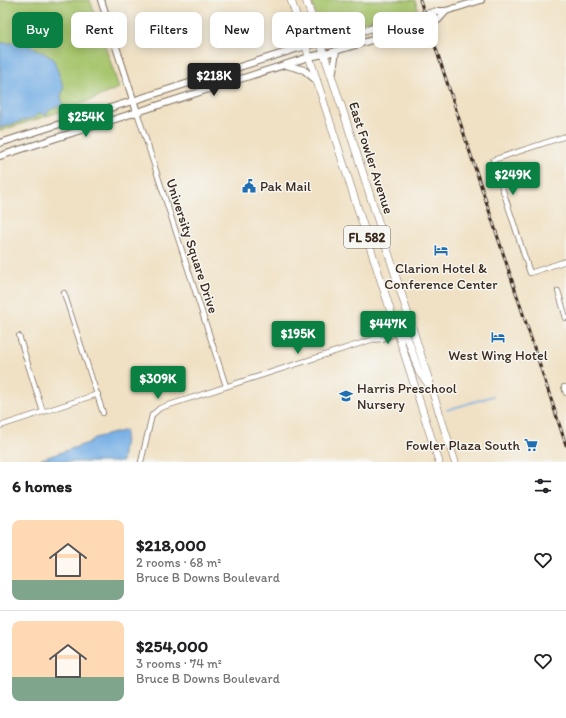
<!DOCTYPE html>
<html lang="en">
<head>
<meta charset="utf-8">
<style>
	body { margin:0; font-family:Itim,sans-serif; background:#f6f6f6; color:#202124; height:100vh; display:flex; flex-direction:column; font-size:15px; white-space:nowrap }
	* { box-sizing:border-box; margin:0 }
	p { font-size:13px; color:#757577 }
	.icon { flex:none; width:22px; height:22px; fill:none; stroke:currentColor; stroke-width:2; stroke-linecap:round; stroke-linejoin:round }
	.map { position:relative; height:462px; overflow:hidden }
	.panel { display:flex; flex-direction:column; background:#fff; flex:1 }
	.panel>* { flex:none }
	.top-card { position:absolute; left:12px; top:12px; width:542px; height:36px; display:flex; gap:8px }
	.price { position:absolute; translate:-50% -34px; padding:0 9px; border-radius:4px; background:#0b8043; color:#fff; font-size:13px; line-height:26px; filter:drop-shadow(0 1px 2px #0008) }
	.price::after { content:''; position:absolute; left:50%; top:24px; width:12px; height:9px; margin-left:-6px; background:inherit; clip-path:polygon(0 0,100% 0,50% 100%) }
	.price.active { background:#222; color:#fff }
	ul { padding:0; list-style:none }
	li { display:flex; align-items:center; gap:12px; height:100px; padding:0 12px }
	li+li { border-top:1px solid #e0e0e0 }
	li span { display:grid; place-items:center; flex:none; width:112px; height:80px; border-radius:8px; color:#555 }
	li>.icon { margin-inline-start:auto }
	span .icon { width:48px; height:48px; fill:#fffc; stroke-width:1 }
	li b { font-size:17px }
	h2 { display:flex; justify-content:space-between; align-items:center; height:48px; padding:0 12px; font-size:17px }
	.tag { padding:0 14px; border-radius:8px; background:#fff; box-shadow:0 2px 10px #0003; font-size:14px; line-height:36px }
	.tag.active { background:#0b8043; color:#fff }
	.map>svg:first-child { display:block }
	.green { fill:#a6c46b; stroke:#707744 }
	.water { fill:#75aee5; stroke:#586c82 }
	.lines { fill:none; stroke-linecap:round; stroke-linejoin:round }
	.stream { stroke:#75aee5; stroke-width:1.5 }
	.street-casing { stroke:#7a6a58; stroke-width:6 }
	.secondary-casing { stroke:#7a6a58; stroke-width:8 }
	.primary-casing { stroke:#7a6a58; stroke-width:8 }
	.street { stroke:#fff; stroke-width:4.5 }
	.secondary { stroke:#fff; stroke-width:6 }
	.primary { stroke:#fff; stroke-width:7 }
	.rail-casing { stroke:#3b2a1e; stroke-width:3 }
	.rail { stroke:#f6f6f2; stroke-width:1.5; stroke-dasharray:4.5; stroke-linecap:butt }
	.labels { text-anchor:middle; dominant-baseline:central; stroke-width:3; stroke-linejoin:round; paint-order:stroke }
	.shield { fill:#f6f6f2; stroke:#73675e; stroke-width:1 }
	.shield-label { font-size:13px; font-weight:bold; fill:#3b2a1e }
	.street-label { font-size:14px; fill:#3b2a1e; stroke:#f6f6f2 }
	.poi-label { font-size:14px; fill:#3b2a1e; stroke:#f6f6f2; text-anchor:start }
</style>
</head>
<body>
<div class="map">
<svg width="566" height="462" viewBox="0 0 566 462">
	<rect width="100%" height="100%" fill="#f6f6f2"/>
	<filter id="ink" filterUnits="userSpaceOnUse"><feTurbulence type="fractalNoise" baseFrequency=".025" numOctaves="2"/><feDisplacementMap in="SourceGraphic" scale="8" xChannelSelector="R" yChannelSelector="G"/><feConvolveMatrix kernelMatrix="1 2 1 2 8 2 1 2 1" color-interpolation-filters="sRGB"/></filter>
	<filter id="wash" filterUnits="userSpaceOnUse"><feTurbulence type="fractalNoise" baseFrequency=".012" numOctaves="4" result="noise"/><feDisplacementMap in="SourceGraphic" scale="16" xChannelSelector="R" yChannelSelector="G"/><feGaussianBlur stdDeviation="0.9" result="paint"/><feColorMatrix in="noise" values="0 0 0 0 0 0 0 0 0 0 0 0 0 0 0 0 0 1.4 0 .05"/><feComposite in="paint" operator="in"/></filter>
	<g filter="url(#wash)">
		<rect width="100%" height="100%" fill="#f0e1c4"/>
		<g class="green">
			<path d="M 0,0 L 90,0 L 119,88 L 72,108 L 0,131 Z"/>
			<path d="M 311,0 L 415,0 L 418,10 L 332,29 C 316,26 316,14 311,0 Z"/>
		</g>
		<g class="water">
			<path d="M 0,43 L 17,43 L 29,45 L 53,58 L 64,88 L 61,96 L 63,105 L 49,110 L 46,115 L 40,113 L 36,115 L 35,117 L 0,128 Z"/>
			<path d="M 126,430 L 122,462 L 33,462 L 88,443 L 94,438 Z"/>
		</g>
		<g class="lines">
			<path class="stream" d="M 447,410 L 493,396"/>
		</g>
	</g>
	<g filter="url(#ink)">
		<g class="lines">
			<g class="street-casing">
				<g id="street">
					<path d="M 137,112 L 226,386"/>
					<path d="M 566,136 L 493,160 L 530,273 L 566,261"/>
					<path d="M 558,291 L 566,318"/>
					<path d="M 64,293 L 103,413"/>
					<path d="M 19,336 L 43,412"/>
					<path d="M 374,339 C 378,333 390,331 397,331"/>
					<path d="M 566,387 L 564,387 L 566,393"/>
					<path d="M 0,426 L 98,394"/>
					<path d="M 141,462 L 152,415 L 160,408 L 374,339 C 381,341 392,336 397,331"/>
				</g>
			</g>
			<g class="secondary-casing">
				<g id="secondary">
					<path d="M 101,0 L 137,112"/>
					<path d="M 314,25 C 322,32 328,34 338,35"/>
					<path d="M 288,50 L 295,42 L 299,27"/>
					<path d="M 286,65 L 304,70 L 317,81"/>
					<path d="M 332,77 L 336,51"/>
					<path d="M 0,143 L 299,48 L 437,11 L 446,11 L 481,0"/>
					<path d="M 0,156 L 309,57 L 329,53 L 438,20 L 446,11"/>
				</g>
			</g>
			<g class="primary-casing">
				<g id="primary">
					<path d="M 291,0 L 439,462"/>
					<path d="M 306,0 L 345,117 L 455,462"/>
					<path d="M 397,331 L 402,332 L 409,342 L 419,372 L 430,386"/>
				</g>
			</g>
			<use href="#street" class="street"/>
			<use href="#secondary" class="secondary"/>
			<use href="#primary" class="primary"/>
			<g class="rail-casing">
				<path id="rail" d="M 420,0 L 566,445"/>
			</g>
			<use href="#rail" class="rail"/>
		</g>
	</g>
	<defs>
		<g id="civic-bare" transform="scale(1.08)"><path d="M-.6-6.5H3V-4.5H.6V-3L4-1V1h2V6H-6V1h2V-1L-.6-3ZM-1.2 2.5V6h2.4V2.5Z" fill="#1f6fb2" stroke="#f6f6f2" stroke-width="2.5" paint-order="stroke"/></g>
		<g id="hotel-bare" transform="scale(1.08)"><path d="M-6-4.5h1.5V1H6V5H4.5V3h-9V5H-6ZM-4 0a1.8 1.8 0 1 1 3.6 0ZM.5 0V-2.5h3Q6-2.5 6 0Z" fill="#1f6fb2" stroke="#f6f6f2" stroke-width="2.5" paint-order="stroke"/></g>
		<g id="school-bare" transform="scale(1.08)"><path d="M0-5L7-2L0 1L-7-2ZM-4 1L0 2.5L4 1V4Q0 6-4 4Z" fill="#1f6fb2" stroke="#f6f6f2" stroke-width="2.5" paint-order="stroke"/></g>
		<g id="supermarket-bare" transform="scale(1.08)"><path d="M-6-5.5h2.5l.6 2H6L4.5 2H-2.5L-4.4-4H-6ZM-1.5 3.2a1.3 1.3 0 1 0 .1 0ZM3 3.2a1.3 1.3 0 1 0 .1 0Z" fill="#1f6fb2" stroke="#f6f6f2" stroke-width="2.5" paint-order="stroke"/></g>
	</defs>
	<g fill-rule="evenodd">
		<use href="#civic-bare" x="249" y="186"/>
		<use href="#hotel-bare" x="441" y="250"/>
		<use href="#hotel-bare" x="498" y="337"/>
		<use href="#school-bare" x="346" y="396"/>
		<use href="#supermarket-bare" x="531" y="445"/>
	</g>
	<g class="labels">
		<rect class="shield" x="344" y="226" width="46" height="22" rx="3"/>
		<g class="shield-label">
			<text x="367" y="237">FL 582</text>
		</g>
		<g class="street-label">
			<text transform="translate(371 158) rotate(72)">East Fowler Avenue</text>
			<text transform="translate(192 246) rotate(72)">University Square Drive</text>
		</g>
		<g class="poi-label">
			<text x="260" y="186">Pak Mail</text>
			<text x="441" y="268" text-anchor="middle">Clarion Hotel &amp;<tspan x="441" dy="16">Conference Center</tspan></text>
			<text x="498" y="355" text-anchor="middle">West Wing Hotel</text>
			<text x="357" y="388">Harris Preschool<tspan x="357" dy="16">Nursery</tspan></text>
			<text x="520" y="445" text-anchor="end">Fowler Plaza South</text>
		</g>
	</g>
</svg>
<b class="price active" style="left:214px;top:97px">$218K</b>
<b class="price" style="left:86px;top:138px">$254K</b>
<b class="price" style="left:513px;top:196px">$249K</b>
<b class="price" style="left:388px;top:345px">$447K</b>
<b class="price" style="left:298px;top:355px">$195K</b>
<b class="price" style="left:158px;top:400px">$309K</b>
<div class="top-card">
<a class="tag active">Buy</a>
<a class="tag">Rent</a>
<a class="tag">Filters</a>
<a class="tag">New</a>
<a class="tag">Apartment</a>
<a class="tag">House</a>
</div>
</div>
<section class="panel">
<h2>6 homes<svg class="icon" aria-label="filters" viewBox="0 0 24 24"><path d="M4 7h16M4 17h16"/><circle cx="9" cy="7" r="2"/><circle cx="15" cy="17" r="2"/></svg></h2>
<ul>
<li><span style="background:linear-gradient(#ffd9b3 75%,#7fa58c 0)"><svg class="icon" aria-label="home" viewBox="0 0 24 24"><path d="M3 11l9-7 9 7M6 9v11h12V9"/></svg></span><div><b>$218,000</b><p>2 rooms · 68 m²</p><p>Bruce B Downs Boulevard</p></div><svg class="icon" aria-label="heart" viewBox="0 0 24 24"><path d="M12 20l-8-8c-3-5 5-10 8-4 3-6 11-1 8 4z"/></svg></li>
<li><span style="background:linear-gradient(#ffd9b3 70%,#7fa58c 0)"><svg class="icon" aria-label="home" viewBox="0 0 24 24"><path d="M3 11l9-7 9 7M6 9v11h12V9"/></svg></span><div><b>$254,000</b><p>3 rooms · 74 m²</p><p>Bruce B Downs Boulevard</p></div><svg class="icon" aria-label="heart" viewBox="0 0 24 24"><path d="M12 20l-8-8c-3-5 5-10 8-4 3-6 11-1 8 4z"/></svg></li>
</ul>
</section>
</body>
</html>
